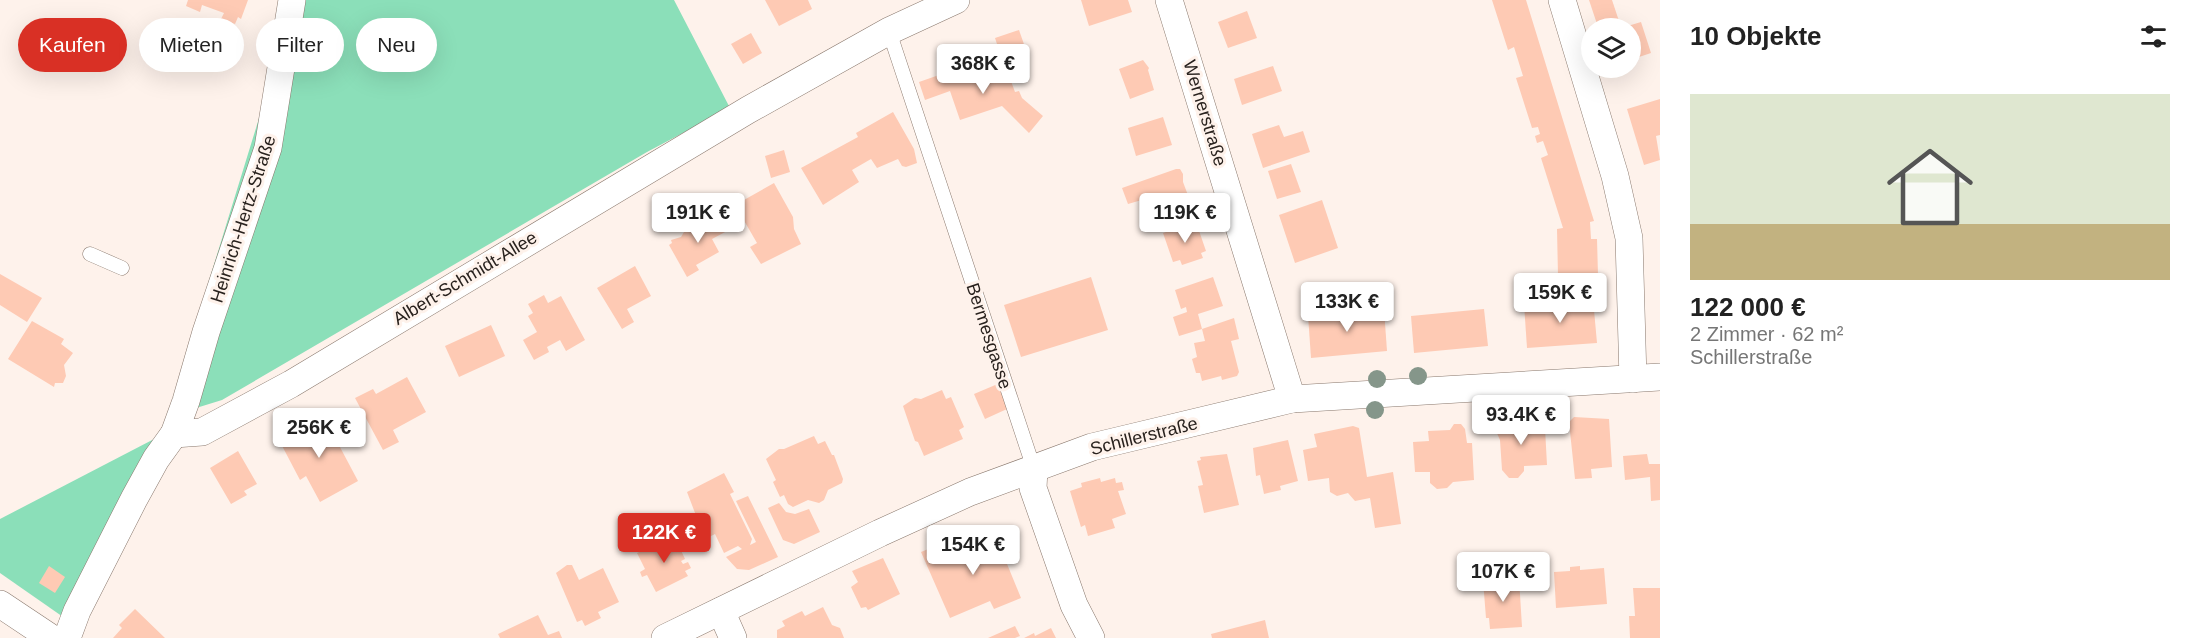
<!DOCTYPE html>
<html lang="de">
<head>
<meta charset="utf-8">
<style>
	body { margin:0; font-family:Helvetica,sans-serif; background:#f2f2f2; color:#222; height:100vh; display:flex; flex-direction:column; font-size:22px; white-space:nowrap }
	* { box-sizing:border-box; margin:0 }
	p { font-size:20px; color:#767676 }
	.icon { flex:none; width:33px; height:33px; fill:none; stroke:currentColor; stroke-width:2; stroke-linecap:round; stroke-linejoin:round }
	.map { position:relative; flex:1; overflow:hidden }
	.panel { display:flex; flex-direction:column; background:#fff; width:540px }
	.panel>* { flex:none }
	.banner { position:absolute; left:18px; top:18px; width:570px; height:54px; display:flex; gap:12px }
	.controls { position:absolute; left:1581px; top:18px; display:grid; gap:12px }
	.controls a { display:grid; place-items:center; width:60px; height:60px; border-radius:50%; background:#fff; box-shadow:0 6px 24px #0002; font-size:30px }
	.price { position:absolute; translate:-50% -51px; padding:0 14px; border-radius:6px; background:#fff; color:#222; font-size:20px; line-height:39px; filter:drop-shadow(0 2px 3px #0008) }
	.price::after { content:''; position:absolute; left:50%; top:36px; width:18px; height:14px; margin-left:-9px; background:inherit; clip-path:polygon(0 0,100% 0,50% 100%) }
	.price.on { background:#d93025; color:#fff }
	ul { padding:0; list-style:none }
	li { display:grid; align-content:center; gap:12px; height:318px; padding:0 30px }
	li span { display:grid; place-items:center; height:186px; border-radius:0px; color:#555 }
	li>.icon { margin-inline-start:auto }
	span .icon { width:108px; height:108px; fill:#fffc; stroke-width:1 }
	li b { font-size:26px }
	h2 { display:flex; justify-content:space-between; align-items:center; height:72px; padding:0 30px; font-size:26px }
	.chip { padding:0 21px; border-radius:27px; background:#fff; box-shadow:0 6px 24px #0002; font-size:21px; line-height:54px }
	.chip.on { background:#d93025; color:#fff }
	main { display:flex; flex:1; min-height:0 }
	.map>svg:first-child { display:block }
	.green { fill:#8bdfb9 }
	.building { fill:#fecab4 }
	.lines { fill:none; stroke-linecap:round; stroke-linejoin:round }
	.lane-casing { stroke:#89786d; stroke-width:15 }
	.street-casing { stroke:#89786d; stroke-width:28 }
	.lane { stroke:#fff; stroke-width:14 }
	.street { stroke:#fff; stroke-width:27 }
	.tree { fill:#85968a }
	.labels { text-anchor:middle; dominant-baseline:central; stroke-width:6; stroke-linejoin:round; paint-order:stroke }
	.street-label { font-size:18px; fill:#29221e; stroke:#fef2eb }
</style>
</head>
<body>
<main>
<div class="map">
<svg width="1660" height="638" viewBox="0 0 1660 638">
	<rect width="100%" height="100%" fill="#fef2eb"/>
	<g class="green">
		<path d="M 290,0 L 674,0 L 730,108 L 647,152 L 222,400 L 167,417 L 272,76 Z"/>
		<path d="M 156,438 L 66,619 L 0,573 L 0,519 Z"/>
	</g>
	<g class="building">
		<path d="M 188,0 L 248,0 L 241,19 L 238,17 L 235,24 L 221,19 L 224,13 L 202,5 L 200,12 L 186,6 Z"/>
		<path d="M 765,0 L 808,0 L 812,9 L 779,26 Z"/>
		<path d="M 1081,0 L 1128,0 L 1132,12 L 1089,26 Z"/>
		<path d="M 1492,0 L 1526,0 L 1594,221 L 1590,222 L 1591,239 L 1597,239 L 1598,275 L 1558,276 L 1557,229 L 1563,228 L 1541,158 L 1548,155 L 1543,141 L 1537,143 L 1535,136 L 1540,134 L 1538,127 L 1532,128 L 1516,78 L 1523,76 L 1514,47 L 1508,50 Z"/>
		<path d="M 1589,0 L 1612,0 L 1619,21 L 1598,27 Z"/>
		<path d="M 1247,11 L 1257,38 L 1228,48 L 1218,22 Z"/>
		<path d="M 1641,22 L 1651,53 L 1630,60 L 1630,28 L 1621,28 Z"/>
		<path d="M 1019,30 L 1026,50 L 1002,59 L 995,38 Z"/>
		<path d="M 751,33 L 762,53 L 743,64 L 731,44 Z"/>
		<path d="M 1143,60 L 1149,68 L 1148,70 L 1154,90 L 1130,99 L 1119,69 Z"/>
		<path d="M 1005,65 L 1015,92 L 1019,91 L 1022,98 L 1043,116 L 1029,133 L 1002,106 L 960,120 L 950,91 L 925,100 L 919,82 L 959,68 L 962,78 Z"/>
		<path d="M 1273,66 L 1282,91 L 1242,105 L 1234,79 Z"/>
		<path d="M 1660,99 L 1660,135 L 1656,136 L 1660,160 L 1644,165 L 1627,109 Z"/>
		<path d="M 893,112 L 914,149 L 917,163 L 906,167 L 902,166 L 898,159 L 877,168 L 871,159 L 852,170 L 859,182 L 823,205 L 801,168 L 858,137 L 856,133 Z"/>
		<path d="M 1163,117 L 1172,145 L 1136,156 L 1128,128 Z"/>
		<path d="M 1279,125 L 1284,137 L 1303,131 L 1310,152 L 1263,168 L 1252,134 Z"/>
		<path d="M 784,150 L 790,172 L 771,178 L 765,156 Z"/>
		<path d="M 1291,164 L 1301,192 L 1277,199 L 1268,171 Z"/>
		<path d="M 1176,169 L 1180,169 L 1183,174 L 1183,182 L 1189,198 L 1156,209 L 1152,197 L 1128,204 L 1122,188 Z"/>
		<path d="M 774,183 L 793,217 L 794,229 L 801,244 L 761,264 L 750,247 L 757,243 L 735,205 Z"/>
		<path d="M 1322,200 L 1338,248 L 1295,263 L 1279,215 Z"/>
		<path d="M 720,212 L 727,231 L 712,239 L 719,252 L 696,265 L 699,270 L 687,277 L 669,245 L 672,243 L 671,240 L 681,237 L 684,232 L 690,232 L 703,225 L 702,222 Z"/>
		<path d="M 1196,222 L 1206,251 L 1201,253 L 1203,258 L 1182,265 L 1180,260 L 1173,262 L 1163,233 Z"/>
		<path d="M 635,266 L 651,296 L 627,309 L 634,322 L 622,329 L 597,288 Z"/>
		<path d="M 0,274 L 42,298 L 27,322 L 0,305 Z"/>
		<path d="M 1091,277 L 1108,330 L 1021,357 L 1004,305 Z"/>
		<path d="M 1213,277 L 1223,306 L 1198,314 L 1202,329 L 1179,336 L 1173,317 L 1187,312 L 1186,307 L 1181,309 L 1175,290 Z"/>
		<path d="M 544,295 L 548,303 L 561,296 L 585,340 L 566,351 L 560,340 L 547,347 L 549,352 L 534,360 L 523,340 L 537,332 L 528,316 L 533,313 L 528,304 Z"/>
		<path d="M 1593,299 L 1597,343 L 1527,348 L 1524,304 Z"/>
		<path d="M 1384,309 L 1387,351 L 1311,358 L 1308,315 Z"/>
		<path d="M 1484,309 L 1488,346 L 1414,353 L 1411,316 Z"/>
		<path d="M 1234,318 L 1239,339 L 1231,341 L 1239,372 L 1237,376 L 1222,380 L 1221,376 L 1202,381 L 1200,373 L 1196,373 L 1192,359 L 1197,357 L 1194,343 L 1205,341 L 1202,329 Z"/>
		<path d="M 32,321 L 64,339 L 61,344 L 73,353 L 64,365 L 66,376 L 63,383 L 55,383 L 54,387 L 8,359 Z"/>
		<path d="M 491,325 L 505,356 L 459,377 L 445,346 Z"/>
		<path d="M 407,377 L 426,412 L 393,430 L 399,442 L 383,450 L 355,398 L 373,389 L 376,394 Z"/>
		<path d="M 1000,383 L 1007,409 L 985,419 L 974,394 Z"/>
		<path d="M 942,390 L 946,399 L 951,397 L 964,427 L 959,430 L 963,439 L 924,456 L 918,442 L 915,441 L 903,406 L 915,398 L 921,399 Z"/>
		<path d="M 324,417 L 358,481 L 320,502 L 306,476 L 300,480 L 279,440 Z"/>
		<path d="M 1574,417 L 1609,419 L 1612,467 L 1591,469 L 1592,478 L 1575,479 L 1569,422 Z"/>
		<path d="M 1514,418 L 1533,418 L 1533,429 L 1545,428 L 1547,465 L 1524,466 L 1524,471 L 1518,478 L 1509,478 L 1502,470 L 1500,440 L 1496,431 L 1500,426 L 1508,426 L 1508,420 Z"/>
		<path d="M 1454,424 L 1461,424 L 1465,429 L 1467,443 L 1472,443 L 1474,480 L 1453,482 L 1447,488 L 1437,489 L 1430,483 L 1430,472 L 1415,472 L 1413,442 L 1429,441 L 1428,431 L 1450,430 Z"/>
		<path d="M 1353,426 L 1359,428 L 1367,477 L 1393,472 L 1401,524 L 1375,528 L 1370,498 L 1355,501 L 1348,493 L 1337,496 L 1330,492 L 1329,478 L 1308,481 L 1303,450 L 1317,447 L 1314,434 Z"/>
		<path d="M 814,436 L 818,444 L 825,441 L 832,455 L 834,455 L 843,479 L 842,483 L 828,490 L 824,500 L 819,503 L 808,500 L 793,507 L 788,504 L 784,495 L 780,497 L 773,482 L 776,480 L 766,459 L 779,449 L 784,449 Z"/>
		<path d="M 1288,440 L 1298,481 L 1280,486 L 1281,490 L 1264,494 L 1260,475 L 1256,476 L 1253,448 Z"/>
		<path d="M 238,451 L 257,484 L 244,491 L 247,495 L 231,504 L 210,468 Z"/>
		<path d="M 1227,454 L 1239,505 L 1204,513 L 1198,486 L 1203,485 L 1197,461 L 1201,460 L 1200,457 Z"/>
		<path d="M 1647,454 L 1649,464 L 1660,464 L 1660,500 L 1651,501 L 1650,477 L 1625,480 L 1623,456 Z"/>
		<path d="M 724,473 L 734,492 L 730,494 L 752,539 L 750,545 L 756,542 L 736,501 L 748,496 L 778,557 L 749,570 L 737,569 L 726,557 L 742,549 L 738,546 L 724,553 L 715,534 L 705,539 L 687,492 Z"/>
		<path d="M 1100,478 L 1101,482 L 1115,478 L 1116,483 L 1122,482 L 1124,490 L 1118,491 L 1126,514 L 1112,519 L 1115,528 L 1088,536 L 1085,525 L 1081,527 L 1070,491 L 1082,487 L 1081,483 Z"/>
		<path d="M 779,503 L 786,512 L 795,514 L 809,509 L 820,532 L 794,544 L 783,540 L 768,508 Z"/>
		<path d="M 1013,535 L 1020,553 L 1005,559 L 1021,598 L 994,609 L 990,601 L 950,618 L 921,552 L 950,540 L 960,562 L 971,556 L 969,553 Z"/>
		<path d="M 670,538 L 673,546 L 678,544 L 685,559 L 681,561 L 683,564 L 688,562 L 691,568 L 685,571 L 688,576 L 656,592 L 647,575 L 642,577 L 640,572 L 645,569 L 637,553 Z"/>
		<path d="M 883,558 L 900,594 L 868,610 L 866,607 L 861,608 L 851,587 L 858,582 L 852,571 Z"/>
		<path d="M 567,565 L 572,565 L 579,580 L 603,568 L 619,602 L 598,612 L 601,618 L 585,626 L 582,620 L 577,622 L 556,573 Z"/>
		<path d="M 49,566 L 65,577 L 55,593 L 39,583 Z"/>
		<path d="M 1580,566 L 1580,570 L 1604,568 L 1607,604 L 1556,608 L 1554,572 L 1570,571 L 1570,567 Z"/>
		<path d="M 1519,578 L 1522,627 L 1490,629 L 1489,618 L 1486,618 L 1483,580 Z"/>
		<path d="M 1633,588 L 1660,588 L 1660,638 L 1630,638 L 1629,616 L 1635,616 Z"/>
		<path d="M 823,607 L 832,625 L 840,628 L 844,638 L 777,638 L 777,630 L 785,626 L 782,621 L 802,611 L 805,616 Z"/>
		<path d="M 135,609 L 165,638 L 113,638 L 122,628 L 119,625 Z"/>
		<path d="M 538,615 L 548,635 L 559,631 L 562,638 L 500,638 L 498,634 Z"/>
		<path d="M 1265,620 L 1269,638 L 1212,638 L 1211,634 Z"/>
		<path d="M 1015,626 L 1020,636 L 1015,638 L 988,638 Z"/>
		<path d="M 1051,628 L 1056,638 L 1024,638 L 1034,633 L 1035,636 Z"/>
	</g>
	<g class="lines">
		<g class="lane-casing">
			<g id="lane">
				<path d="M 889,31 L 1034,469"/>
				<path d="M 90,254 L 122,268"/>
			</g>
		</g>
		<g class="street-casing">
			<g id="street">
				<path d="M 1169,0 L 1292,399"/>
				<path d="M 1562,0 L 1615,176 L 1629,238 L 1633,379"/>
				<path d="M 174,434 L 202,432 L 291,384 L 748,110 L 889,31 L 956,0"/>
				<path d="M 1034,469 L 1033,488 L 1074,605 L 1091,638"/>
				<path d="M 0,604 L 51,638"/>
				<path d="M 721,611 L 733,638"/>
				<path d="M 67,638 L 77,611 L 134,499 L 156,459 L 174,434 L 186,401 L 206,332 L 268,148 L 292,0"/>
				<path d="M 665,638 L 880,533 L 970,492 L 1092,447 L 1292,399 L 1660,377"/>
			</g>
		</g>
		<use href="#lane" class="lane"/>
		<use href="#street" class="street"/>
	</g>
	<g class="tree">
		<circle cx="1418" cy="376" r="9"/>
		<circle cx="1377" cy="379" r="9"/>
		<circle cx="1375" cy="410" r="9"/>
	</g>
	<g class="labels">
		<g class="street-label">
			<text transform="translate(1205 113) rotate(73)">Wernerstraße</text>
			<text transform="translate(243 219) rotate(-72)">Heinrich-Hertz-Straße</text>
			<text transform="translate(465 278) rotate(-31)">Albert-Schmidt-Allee</text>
			<text transform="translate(989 336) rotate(72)">Bermesgasse</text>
			<text transform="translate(1144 436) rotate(-14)">Schillerstraße</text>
		</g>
	</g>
</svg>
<div class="controls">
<a><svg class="icon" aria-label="layers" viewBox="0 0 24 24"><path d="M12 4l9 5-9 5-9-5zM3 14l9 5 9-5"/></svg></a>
</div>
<b class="price" style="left:983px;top:95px">368K €</b>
<b class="price" style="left:698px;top:244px">191K €</b>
<b class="price" style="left:1185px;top:244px">119K €</b>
<b class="price" style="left:1560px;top:324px">159K €</b>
<b class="price" style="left:1347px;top:333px">133K €</b>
<b class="price" style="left:1521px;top:446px">93.4K €</b>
<b class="price" style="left:319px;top:459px">256K €</b>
<b class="price on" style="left:664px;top:564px">122K €</b>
<b class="price" style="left:973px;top:576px">154K €</b>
<b class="price" style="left:1503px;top:603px">107K €</b>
<div class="banner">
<a class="chip on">Kaufen</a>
<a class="chip">Mieten</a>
<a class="chip">Filter</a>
<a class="chip">Neu</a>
</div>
</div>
<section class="panel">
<h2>10 Objekte<svg class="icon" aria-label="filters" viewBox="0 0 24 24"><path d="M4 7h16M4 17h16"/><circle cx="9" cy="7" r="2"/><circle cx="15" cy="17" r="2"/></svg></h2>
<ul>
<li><span style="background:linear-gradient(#dfe7d0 70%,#c2b280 0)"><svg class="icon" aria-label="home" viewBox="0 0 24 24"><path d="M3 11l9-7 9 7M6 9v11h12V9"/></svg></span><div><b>122 000 €</b><p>2 Zimmer · 62 m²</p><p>Schillerstraße</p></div></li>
</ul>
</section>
</main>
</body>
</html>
